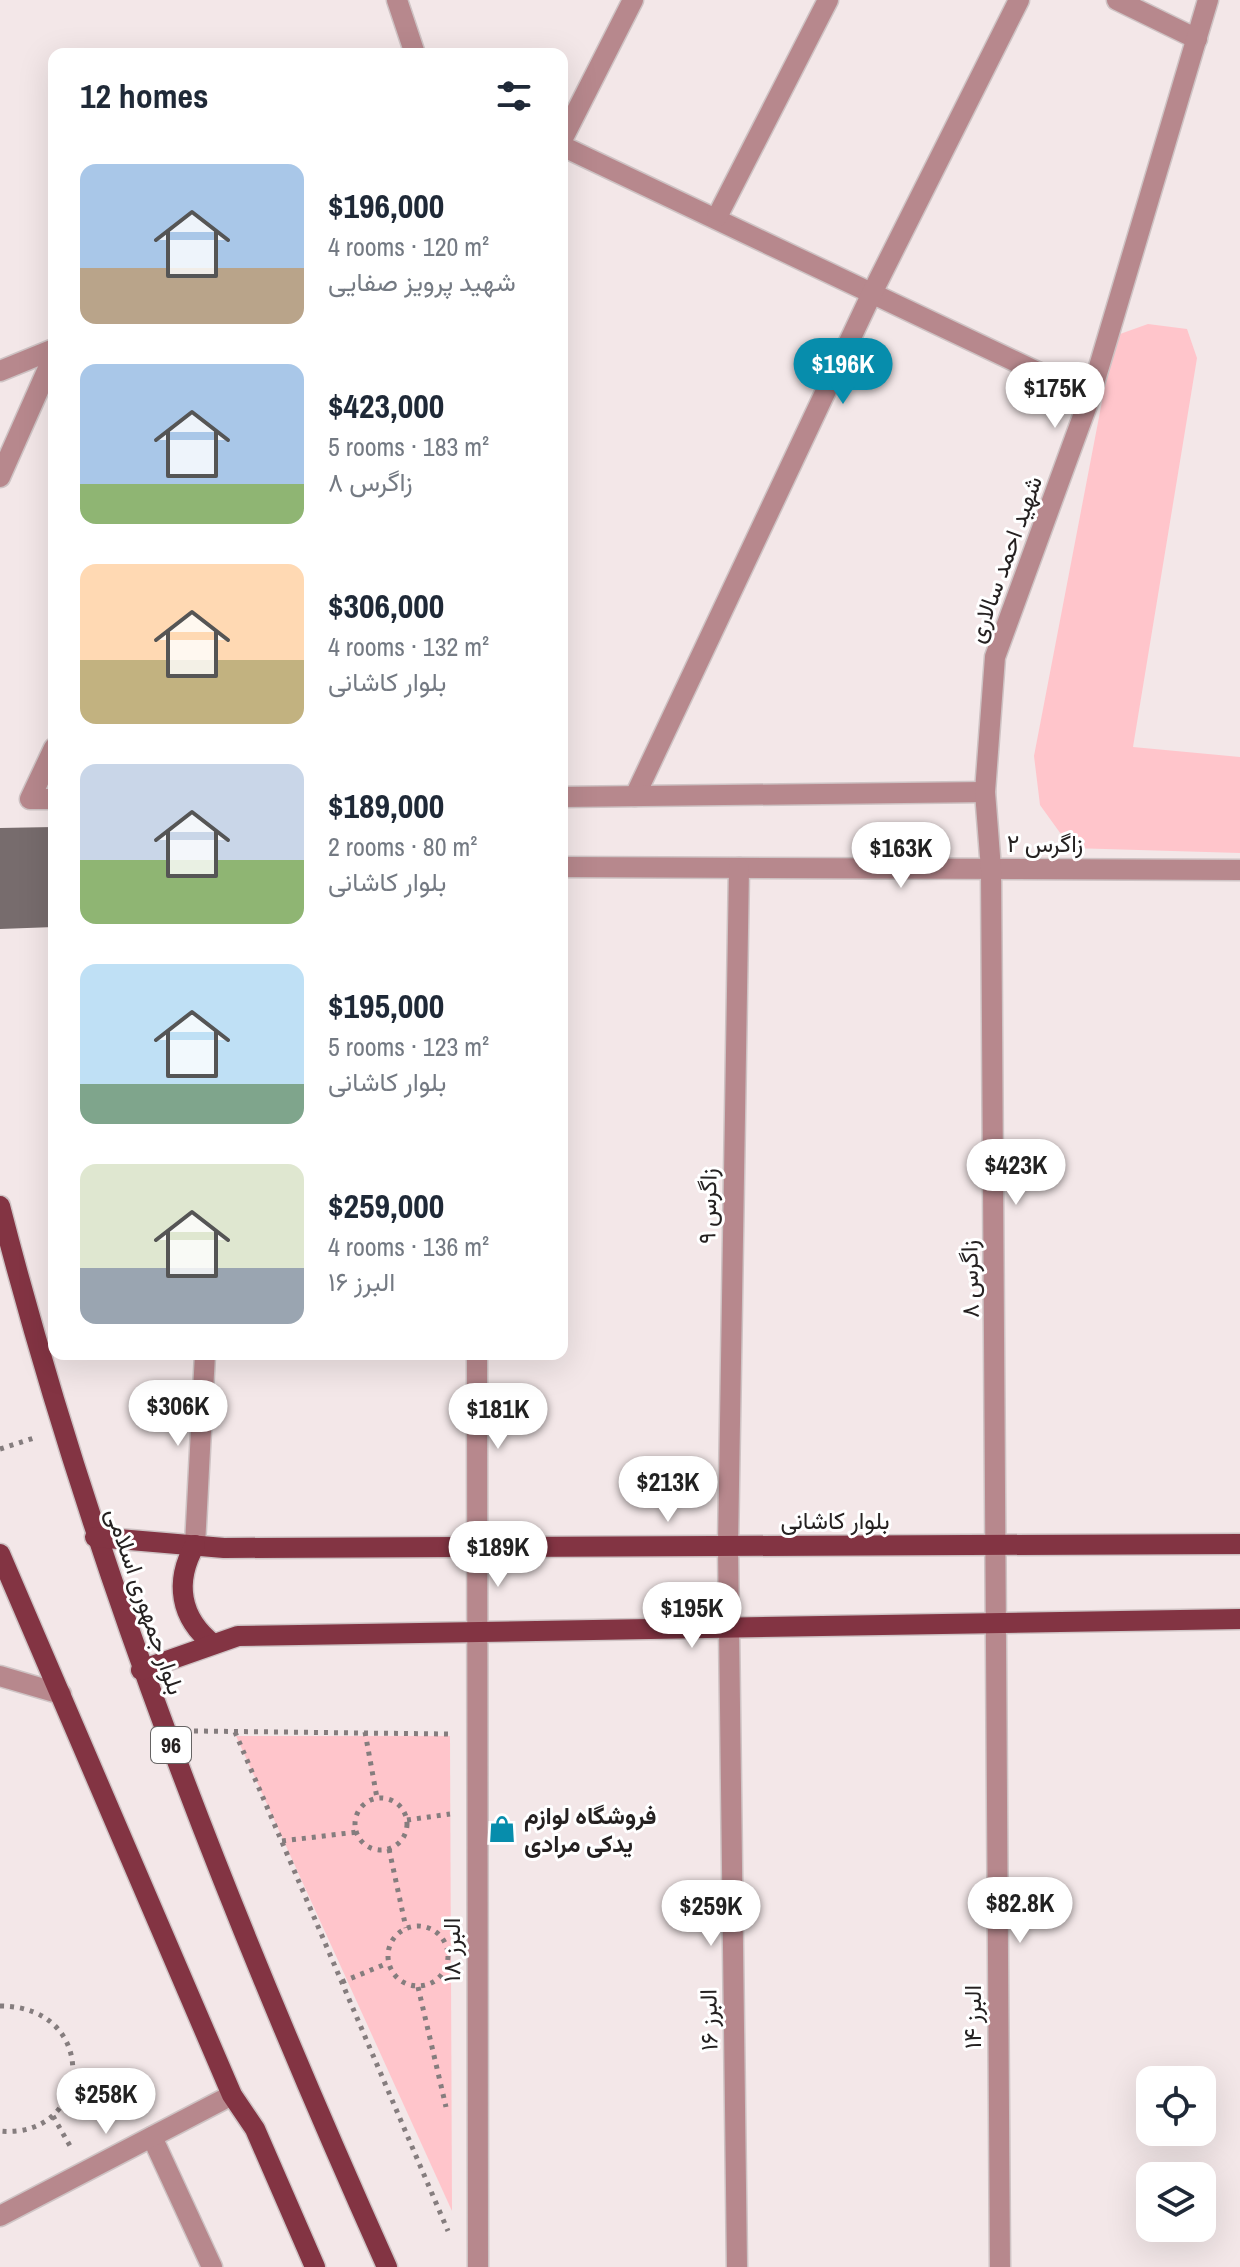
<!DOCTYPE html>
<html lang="en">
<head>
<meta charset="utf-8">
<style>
	body { margin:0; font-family:"Archivo Narrow",Vazirmatn,sans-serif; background:#f6f6f7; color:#1f2937; height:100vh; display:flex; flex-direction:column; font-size:30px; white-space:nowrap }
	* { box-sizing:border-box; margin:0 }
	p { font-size:26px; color:#747a83 }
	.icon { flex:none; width:44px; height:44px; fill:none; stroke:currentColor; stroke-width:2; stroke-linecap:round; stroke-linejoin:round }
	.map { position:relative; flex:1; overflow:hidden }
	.sheet { position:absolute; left:48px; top:48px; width:520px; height:1312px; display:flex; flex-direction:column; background:#fff; border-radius:16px; box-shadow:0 8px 32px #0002 }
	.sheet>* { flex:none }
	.controls { position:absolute; left:1136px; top:2066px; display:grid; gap:16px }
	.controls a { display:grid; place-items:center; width:80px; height:80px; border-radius:16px; background:#fff; box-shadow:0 8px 32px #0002; font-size:40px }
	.price { position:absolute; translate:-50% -68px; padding:0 18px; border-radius:28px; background:#fff; color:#222; font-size:26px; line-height:52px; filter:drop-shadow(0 2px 4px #0008) }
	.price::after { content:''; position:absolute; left:50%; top:48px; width:24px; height:18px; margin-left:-12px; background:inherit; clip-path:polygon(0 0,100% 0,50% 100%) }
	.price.selected { background:#078dac; color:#fff }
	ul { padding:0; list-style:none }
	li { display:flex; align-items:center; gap:24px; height:200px; padding:0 32px }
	li span { display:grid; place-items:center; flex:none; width:224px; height:160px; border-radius:16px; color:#555 }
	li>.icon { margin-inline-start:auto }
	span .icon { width:96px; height:96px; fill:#fffc; stroke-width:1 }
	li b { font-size:34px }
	h2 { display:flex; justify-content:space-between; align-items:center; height:96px; padding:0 32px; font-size:34px }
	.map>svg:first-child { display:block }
	.green { fill:#ffc5cb }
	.building { fill:#776c6d }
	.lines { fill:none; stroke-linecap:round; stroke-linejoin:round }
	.minor-casing { stroke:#cec3c4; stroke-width:23 }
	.major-casing { stroke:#cec3c4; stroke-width:23 }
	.path { stroke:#857d7e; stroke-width:5; stroke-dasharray:4 6; stroke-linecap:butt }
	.minor { stroke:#b7888d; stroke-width:20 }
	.major { stroke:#833443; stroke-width:20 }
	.labels { text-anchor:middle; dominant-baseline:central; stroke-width:6; stroke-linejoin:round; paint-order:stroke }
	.shield { fill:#fff; stroke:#666464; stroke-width:2 }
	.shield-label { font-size:22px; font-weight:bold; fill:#252121 }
	.street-label { font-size:24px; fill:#252121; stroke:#fff }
	.poi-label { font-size:24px; font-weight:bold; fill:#252121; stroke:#fff; text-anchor:start }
</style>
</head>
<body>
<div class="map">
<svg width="1240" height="2267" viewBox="0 0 1240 2267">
	<rect width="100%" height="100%" fill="#f3e7e8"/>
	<g class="green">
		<path d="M 1148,324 L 1187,329 L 1197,358 L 1133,747 L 1240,757 L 1240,853 L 1071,848 L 1040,805 L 1034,756 L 1109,365 L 1120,334 Z"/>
		<path d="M 236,1736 L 450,1736 L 452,2211 Z"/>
	</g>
	<path class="building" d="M 54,827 L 54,927 L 0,929 L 0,828 Z"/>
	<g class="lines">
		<g class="minor-casing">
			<g id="minor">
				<path d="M 397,0 L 415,54"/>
				<path d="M 1117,0 L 1197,39"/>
				<path d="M 562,140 L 633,0"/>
				<path d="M 562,146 L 1090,397"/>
				<path d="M 717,217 L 828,0"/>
				<path d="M 0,371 L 54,349"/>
				<path d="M 0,477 L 54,355"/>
				<path d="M 54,748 L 30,799 L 54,799"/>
				<path d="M 635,796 L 873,291 L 1019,0"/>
				<path d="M 562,797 L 985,792"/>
				<path d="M 562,867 L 1240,870"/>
				<path d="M 477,1354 L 478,2267"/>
				<path d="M 195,1545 L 205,1354"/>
				<path d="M 0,1676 L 61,1694"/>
				<path d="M 152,2137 L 212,2267"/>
				<path d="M 0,2216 L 232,2095"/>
				<path d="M 737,2267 L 728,1546 L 739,868"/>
				<path d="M 1000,2267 L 991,869 L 985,792 L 995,657 L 1090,397 L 1208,0"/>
			</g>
		</g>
		<g class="major-casing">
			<g id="major">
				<path d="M 0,1206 C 94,1572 233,1923 387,2267"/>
				<path d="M 95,1537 L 224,1548 L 1240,1544"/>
				<path d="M 195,1545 C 174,1582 180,1618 213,1644"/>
				<path d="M 0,1554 L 232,2095 L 255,2129 L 315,2267"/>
				<path d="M 141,1670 L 238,1636 L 1240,1619"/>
			</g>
		</g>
		<g class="path">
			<path d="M 0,1449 L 37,1437"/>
			<path d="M 194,1731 L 448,1734"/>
			<path d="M 235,1732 L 448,2231"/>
			<path d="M 365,1732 L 377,1798"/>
			<circle cx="381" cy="1824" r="26"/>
			<path d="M 407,1820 L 450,1814"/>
			<path d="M 282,1841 L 357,1832"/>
			<path d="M 389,1849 L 406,1928"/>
			<circle cx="418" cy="1956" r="30"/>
			<path d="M 342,1982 L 388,1963"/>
			<path d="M 418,1987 L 446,2107"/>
			<path d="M 0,2006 C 102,2006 92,2140 0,2131"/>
			<path d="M 53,2116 L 70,2146"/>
		</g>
		<use href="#minor" class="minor"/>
		<use href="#major" class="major"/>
	</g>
	<defs>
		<g id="shop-bare" transform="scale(2.16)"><path d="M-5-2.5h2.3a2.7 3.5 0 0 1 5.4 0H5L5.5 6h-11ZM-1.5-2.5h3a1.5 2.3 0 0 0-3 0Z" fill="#078dac" stroke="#fff" stroke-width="2.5" paint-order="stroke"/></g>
	</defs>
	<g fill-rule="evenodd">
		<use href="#shop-bare" x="502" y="1829"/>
	</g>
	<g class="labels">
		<rect class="shield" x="151" y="1727" width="40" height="36" rx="6"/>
		<g class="shield-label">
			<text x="171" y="1745">96</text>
		</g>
		<g class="street-label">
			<text transform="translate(1004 559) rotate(-70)">شهید احمد سالاری</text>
			<text x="1045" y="843">زاگرس ۲</text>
			<text transform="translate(707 1206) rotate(-89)">زاگرس ۹</text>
			<text transform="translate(969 1279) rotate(-91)">زاگرس ۸</text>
			<text x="835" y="1520">بلوار کاشانی</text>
			<text transform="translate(146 1601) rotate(71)">بلوار جمهوری اسلامی</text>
			<text transform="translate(451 1950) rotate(-90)">البرز ۱۸</text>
			<text transform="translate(972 2017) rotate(-90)">البرز ۱۴</text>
			<text transform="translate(708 2020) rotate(-91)">البرز ۱۶</text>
		</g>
		<g class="poi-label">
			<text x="524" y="1815">فروشگاه لوازم<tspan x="524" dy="28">یدکی مرادی</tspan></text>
		</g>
	</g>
</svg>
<div class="controls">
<a><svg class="icon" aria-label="locate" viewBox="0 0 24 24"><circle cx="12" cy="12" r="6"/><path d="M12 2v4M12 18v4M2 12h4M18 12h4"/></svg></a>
<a><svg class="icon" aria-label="layers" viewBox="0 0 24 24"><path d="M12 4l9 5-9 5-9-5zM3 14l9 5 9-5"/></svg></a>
</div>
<b class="price selected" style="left:843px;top:406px">$196K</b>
<b class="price" style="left:1055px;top:430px">$175K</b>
<b class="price" style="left:901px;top:890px">$163K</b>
<b class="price" style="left:1016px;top:1207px">$423K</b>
<b class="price" style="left:178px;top:1448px">$306K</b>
<b class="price" style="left:498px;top:1451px">$181K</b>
<b class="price" style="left:668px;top:1524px">$213K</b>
<b class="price" style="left:498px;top:1589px">$189K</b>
<b class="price" style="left:692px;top:1650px">$195K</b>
<b class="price" style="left:1020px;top:1945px">$82.8K</b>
<b class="price" style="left:711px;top:1948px">$259K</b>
<b class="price" style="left:106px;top:2136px">$258K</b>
<section class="sheet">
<h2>12 homes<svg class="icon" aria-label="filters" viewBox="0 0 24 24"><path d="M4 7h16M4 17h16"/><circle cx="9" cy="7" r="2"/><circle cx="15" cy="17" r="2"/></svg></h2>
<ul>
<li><span style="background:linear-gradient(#a9c7e8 65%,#b9a48a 0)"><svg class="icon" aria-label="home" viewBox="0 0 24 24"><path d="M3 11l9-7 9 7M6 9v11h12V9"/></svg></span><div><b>$196,000</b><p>4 rooms · 120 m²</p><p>شهید پرویز صفایی</p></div></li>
<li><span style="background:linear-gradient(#a9c7e8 75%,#8fb573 0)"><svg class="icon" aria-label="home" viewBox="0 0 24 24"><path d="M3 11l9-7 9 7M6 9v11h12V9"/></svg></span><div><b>$423,000</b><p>5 rooms · 183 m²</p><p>زاگرس ۸</p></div></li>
<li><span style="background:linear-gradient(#ffd9b3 60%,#c2b280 0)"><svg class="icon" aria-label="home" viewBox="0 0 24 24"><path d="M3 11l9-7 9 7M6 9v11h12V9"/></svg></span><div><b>$306,000</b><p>4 rooms · 132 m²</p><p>بلوار کاشانی</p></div></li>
<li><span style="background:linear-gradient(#c9d6e8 60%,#8fb573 0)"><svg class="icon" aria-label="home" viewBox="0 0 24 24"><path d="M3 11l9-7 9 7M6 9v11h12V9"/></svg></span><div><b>$189,000</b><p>2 rooms · 80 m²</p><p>بلوار کاشانی</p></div></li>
<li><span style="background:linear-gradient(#bfe0f5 75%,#7fa58c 0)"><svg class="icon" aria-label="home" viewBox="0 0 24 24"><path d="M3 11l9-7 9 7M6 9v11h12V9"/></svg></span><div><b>$195,000</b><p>5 rooms · 123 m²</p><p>بلوار کاشانی</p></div></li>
<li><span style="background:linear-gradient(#dfe7d0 65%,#9aa5b1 0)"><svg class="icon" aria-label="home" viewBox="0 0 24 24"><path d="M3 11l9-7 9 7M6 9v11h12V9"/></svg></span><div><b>$259,000</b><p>4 rooms · 136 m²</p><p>البرز ۱۶</p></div></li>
</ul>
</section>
</div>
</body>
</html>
